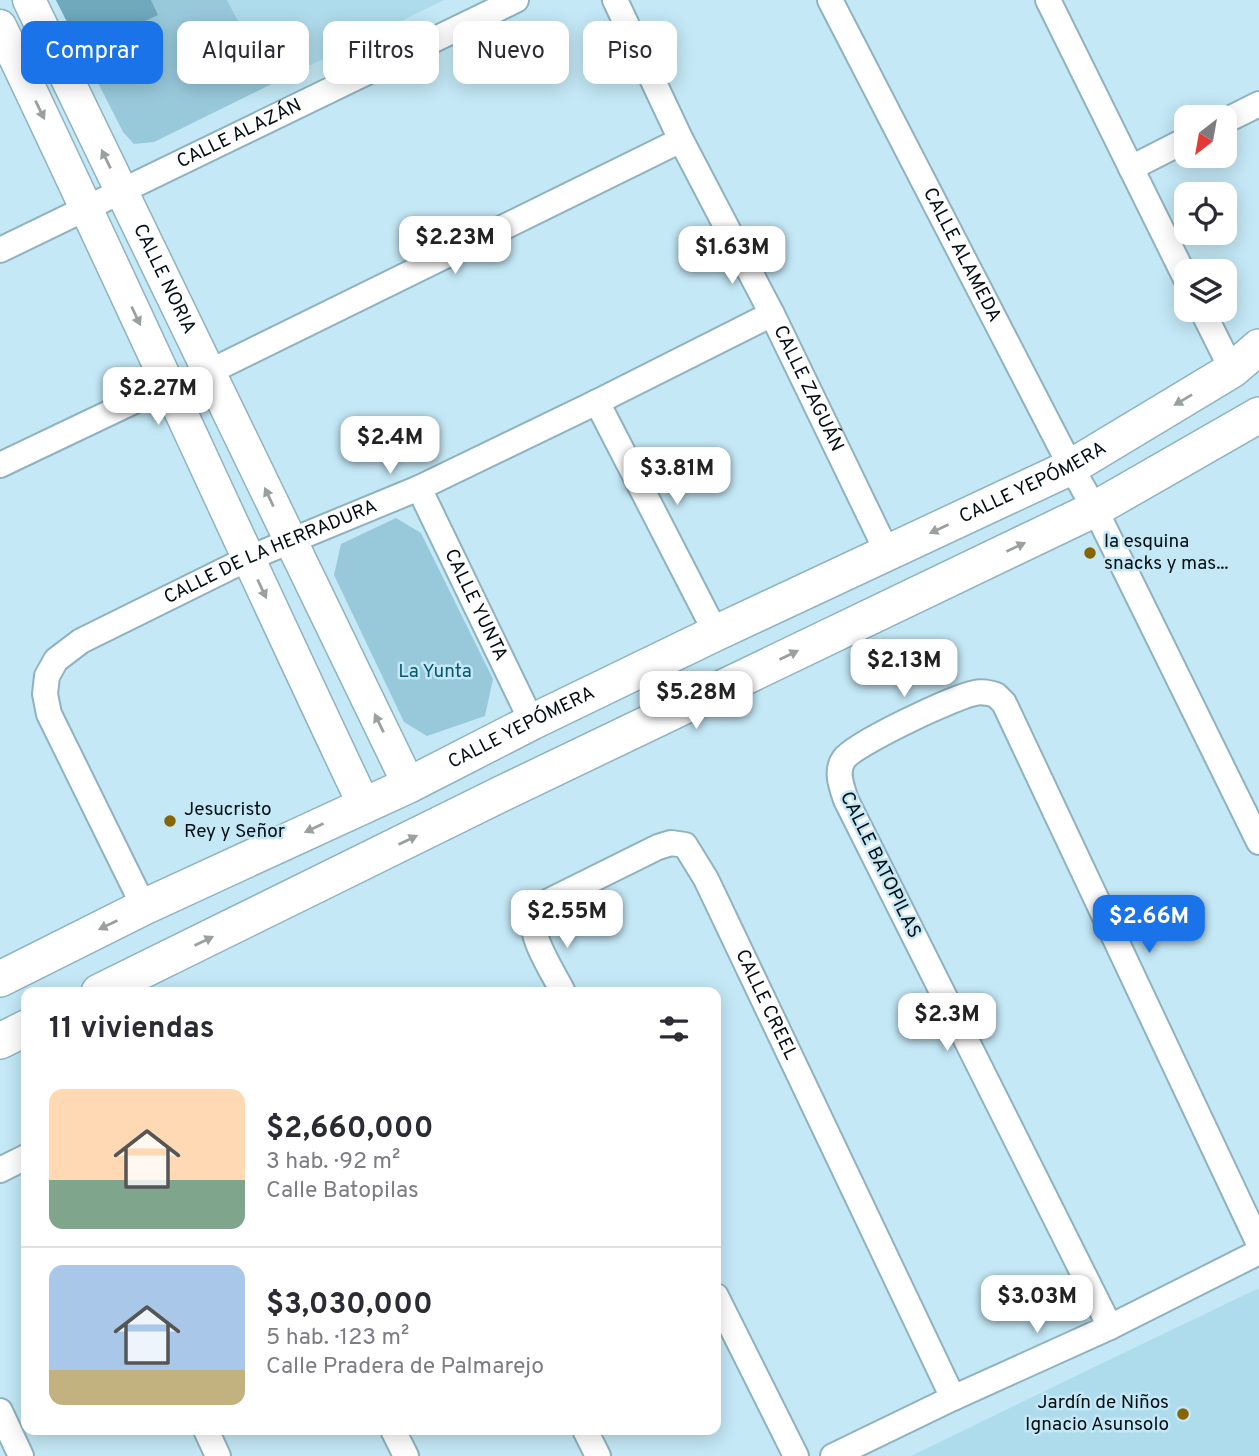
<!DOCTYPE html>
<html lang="es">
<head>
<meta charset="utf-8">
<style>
	body { margin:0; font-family:Overpass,sans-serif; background:#f7f7f7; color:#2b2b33; height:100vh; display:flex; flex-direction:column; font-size:26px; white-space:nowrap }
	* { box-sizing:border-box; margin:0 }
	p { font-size:23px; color:#7c7c81 }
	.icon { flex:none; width:38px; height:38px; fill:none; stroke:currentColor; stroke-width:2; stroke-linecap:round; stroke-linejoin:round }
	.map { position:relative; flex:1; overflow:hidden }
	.drawer { position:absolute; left:21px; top:987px; width:700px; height:448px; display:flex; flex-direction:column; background:#fff; border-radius:14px; box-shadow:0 4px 18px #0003 }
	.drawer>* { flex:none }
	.top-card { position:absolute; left:21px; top:21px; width:700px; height:63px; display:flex; gap:14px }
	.needle { width:46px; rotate:211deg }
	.fabs { position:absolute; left:1174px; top:105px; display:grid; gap:14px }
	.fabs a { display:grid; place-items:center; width:63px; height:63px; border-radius:14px; background:#fff; box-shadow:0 4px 18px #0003; font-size:35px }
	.price { position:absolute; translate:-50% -60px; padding:0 16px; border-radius:14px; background:#fff; color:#222; font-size:23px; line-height:46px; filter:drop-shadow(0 2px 4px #0008) }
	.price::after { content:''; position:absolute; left:50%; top:42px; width:21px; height:16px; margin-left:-10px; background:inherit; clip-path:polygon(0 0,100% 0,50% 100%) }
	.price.current { background:#1a73e8; color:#fff }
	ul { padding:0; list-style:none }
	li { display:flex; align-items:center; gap:21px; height:175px; padding:0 28px }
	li+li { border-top:2px solid #e1e1e2 }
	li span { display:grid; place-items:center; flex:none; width:196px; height:140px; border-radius:14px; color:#555 }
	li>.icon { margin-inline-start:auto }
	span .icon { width:84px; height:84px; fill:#fffc; stroke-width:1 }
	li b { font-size:30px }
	h2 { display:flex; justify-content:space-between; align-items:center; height:84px; padding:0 28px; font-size:30px }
	.tag { padding:0 24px; border-radius:14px; background:#fff; box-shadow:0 4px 18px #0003; font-size:24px; line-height:63px }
	.tag.current { background:#1a73e8; color:#fff }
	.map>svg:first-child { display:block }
	.built { fill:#afdcec }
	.green { fill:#98c9db }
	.water { fill:#70a8bc }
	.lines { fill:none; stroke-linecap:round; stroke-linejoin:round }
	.minor-casing { stroke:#8fb2bf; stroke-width:28 }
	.tertiary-casing { stroke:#8fb2bf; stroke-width:35 }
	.secondary-casing { stroke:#8fb2bf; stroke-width:38 }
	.minor { stroke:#fff; stroke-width:24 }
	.tertiary { stroke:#fff; stroke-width:32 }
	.secondary { stroke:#fff; stroke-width:35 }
	.oneway { fill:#9a9fa0 }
	.poi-dot { fill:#866400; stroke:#c4e8f6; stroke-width:2.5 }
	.labels { text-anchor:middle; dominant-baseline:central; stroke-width:5; stroke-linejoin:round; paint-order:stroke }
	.street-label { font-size:19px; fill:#030e12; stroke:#c4e8f6 }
	.poi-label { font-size:19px; fill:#030e12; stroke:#c4e8f6; text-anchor:start }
	.park-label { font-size:19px; fill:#08586d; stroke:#c4e8f6 }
</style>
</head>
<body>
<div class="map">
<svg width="1259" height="1456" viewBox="0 0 1259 1456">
	<rect width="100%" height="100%" fill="#c4e8f6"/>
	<g class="built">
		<path d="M 227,0 L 444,0 L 272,84 Z"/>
		<path d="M 1259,1288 L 1259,1456 L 911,1456 L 1086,1371 Z"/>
	</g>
	<g class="green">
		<path d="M 56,0 L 227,0 L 272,84 L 154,142 L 134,144 L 123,132 Z"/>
		<path d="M 396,518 L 421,533 L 493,679 L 485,716 L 427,736 L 404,722 L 334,575 L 341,544 Z"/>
	</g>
	<path class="water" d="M 56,0 L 151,0 L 158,15 L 82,52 Z"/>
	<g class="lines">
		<g class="minor-casing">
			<g id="minor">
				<path id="s1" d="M 615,0 L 681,140 L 772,314 L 888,554"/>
				<path id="s2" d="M 830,0 L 1071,467 L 1095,509 L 1259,842"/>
				<path d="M 1048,0 L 1186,279"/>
				<path d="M 1225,121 L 1259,104"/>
				<path d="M 1131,168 L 1186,140"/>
				<path id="s3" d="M 0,250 L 516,0"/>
				<path d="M 1202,310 L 1232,370"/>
				<path d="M 209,372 L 681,140"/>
				<path d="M 597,402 L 716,633"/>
				<path d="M 0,465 L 168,385"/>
				<path id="s4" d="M 419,488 L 532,722"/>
				<path id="s5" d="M 144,907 L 49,714 L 45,694 L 47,676 L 56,660 L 81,641 L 247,559 L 419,488 L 597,402 L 772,314"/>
				<path id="s6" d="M 563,992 C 553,972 527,934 534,912 L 549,901 L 658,847 L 671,843 L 685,845 L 706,879 L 953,1398"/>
				<path d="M 0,1170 L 26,1157"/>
				<path d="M 716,1296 L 796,1456"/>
				<path d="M 1110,1327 L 846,800 C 842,788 835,771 844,759 C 854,744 954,697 975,693 C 982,691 989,693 996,695 L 1004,703 L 1259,1244"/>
				<path d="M 0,1411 L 21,1456"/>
				<path d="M 206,1430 L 218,1456"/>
				<path d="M 393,1430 L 406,1456"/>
				<path d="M 585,1430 L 598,1456"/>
				<path d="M 833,1456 L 953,1398 L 1110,1327 L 1259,1252"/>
			</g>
		</g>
		<g class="tertiary-casing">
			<g id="tertiary">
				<path id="s7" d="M 29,0 L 409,785"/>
				<path d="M 0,26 C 124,285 241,546 364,805"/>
			</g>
		</g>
		<g class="secondary-casing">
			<g id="secondary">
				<path id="s8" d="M 0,979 L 144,907 L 409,785 L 532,722 L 716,633 L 1071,467 L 1232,370 L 1259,347"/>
				<path d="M 99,992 L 501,794 L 1095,509 L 1259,415"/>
				<path d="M 0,1041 L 26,1028"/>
			</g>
		</g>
		<use href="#minor" class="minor"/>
		<use href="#tertiary" class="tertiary"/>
		<use href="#secondary" class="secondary"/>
	</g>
	<defs><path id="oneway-solid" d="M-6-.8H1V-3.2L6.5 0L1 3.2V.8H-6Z" transform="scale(1.75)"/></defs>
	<g class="oneway">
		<use href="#oneway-solid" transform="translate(40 110) rotate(64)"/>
		<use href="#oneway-solid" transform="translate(106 159) rotate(-116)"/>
		<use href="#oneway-solid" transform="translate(136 316) rotate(65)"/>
		<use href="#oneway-solid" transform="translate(1183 400) rotate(149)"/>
		<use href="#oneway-solid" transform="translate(269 497) rotate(-115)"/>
		<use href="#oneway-solid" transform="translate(939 529) rotate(155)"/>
		<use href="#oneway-solid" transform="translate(1016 547) rotate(-25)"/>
		<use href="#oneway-solid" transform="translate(262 589) rotate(65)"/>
		<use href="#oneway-solid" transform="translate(789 655) rotate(-26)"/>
		<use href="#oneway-solid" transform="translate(379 723) rotate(-116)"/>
		<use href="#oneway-solid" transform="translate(314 828) rotate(155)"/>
		<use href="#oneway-solid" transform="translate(408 840) rotate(-26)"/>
		<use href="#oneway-solid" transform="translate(108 925) rotate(154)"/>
		<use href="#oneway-solid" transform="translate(204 941) rotate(-26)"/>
	</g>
	<g class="poi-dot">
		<circle cx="1090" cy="553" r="7"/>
		<circle cx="170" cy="821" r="7"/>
		<circle cx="1183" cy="1414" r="7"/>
	</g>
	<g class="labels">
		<g class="street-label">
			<text stroke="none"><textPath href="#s3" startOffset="266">CALLE ALAZÁN</textPath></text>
			<text stroke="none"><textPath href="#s2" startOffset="287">CALLE ALAMEDA</textPath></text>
			<text stroke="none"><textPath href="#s7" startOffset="310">CALLE NORIA</textPath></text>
			<text stroke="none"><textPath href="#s1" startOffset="434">CALLE ZAGUÁN</textPath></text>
			<text stroke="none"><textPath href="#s8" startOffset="1146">CALLE YEPÓMERA</textPath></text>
			<text stroke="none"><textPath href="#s5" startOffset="513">CALLE DE LA HERRADURA</textPath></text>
			<text stroke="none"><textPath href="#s4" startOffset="130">CALLE YUNTA</textPath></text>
			<text stroke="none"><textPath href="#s8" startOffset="579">CALLE YEPÓMERA</textPath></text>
			<text transform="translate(880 865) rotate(64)">CALLE BATOPILAS</text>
			<text stroke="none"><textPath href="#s6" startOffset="434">CALLE CREEL</textPath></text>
		</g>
		<g class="poi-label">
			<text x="1104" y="542">la esquina<tspan x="1104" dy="22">snacks y mas...</tspan></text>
			<text x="184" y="810">Jesucristo<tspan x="184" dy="22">Rey y Señor</tspan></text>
			<text x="1169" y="1403" text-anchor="end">Jardín de Niños<tspan x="1169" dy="22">Ignacio Asunsolo</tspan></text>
		</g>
		<g class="park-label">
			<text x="435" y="672">La Yunta</text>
		</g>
	</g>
</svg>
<div class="fabs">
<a><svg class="needle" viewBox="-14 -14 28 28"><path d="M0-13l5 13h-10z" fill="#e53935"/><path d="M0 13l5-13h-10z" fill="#7c7c81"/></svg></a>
<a><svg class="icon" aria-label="locate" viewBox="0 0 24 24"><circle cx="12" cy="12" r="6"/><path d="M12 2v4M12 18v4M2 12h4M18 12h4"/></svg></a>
<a><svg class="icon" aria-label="layers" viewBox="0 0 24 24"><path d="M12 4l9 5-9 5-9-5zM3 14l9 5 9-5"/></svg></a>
</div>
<b class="price" style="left:455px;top:276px">$2.23M</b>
<b class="price" style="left:732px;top:286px">$1.63M</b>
<b class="price" style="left:158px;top:427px">$2.27M</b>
<b class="price" style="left:390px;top:476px">$2.4M</b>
<b class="price" style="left:677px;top:507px">$3.81M</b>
<b class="price" style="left:904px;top:699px">$2.13M</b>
<b class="price" style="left:696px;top:731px">$5.28M</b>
<b class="price" style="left:567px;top:950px">$2.55M</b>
<b class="price current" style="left:1149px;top:955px">$2.66M</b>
<b class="price" style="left:947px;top:1053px">$2.3M</b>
<b class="price" style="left:1037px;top:1335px">$3.03M</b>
<div class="top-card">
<a class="tag current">Comprar</a>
<a class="tag">Alquilar</a>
<a class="tag">Filtros</a>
<a class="tag">Nuevo</a>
<a class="tag">Piso</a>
</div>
<section class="drawer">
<h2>11 viviendas<svg class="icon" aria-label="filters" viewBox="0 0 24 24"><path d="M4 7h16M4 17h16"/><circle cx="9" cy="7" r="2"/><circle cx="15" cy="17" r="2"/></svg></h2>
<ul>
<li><span style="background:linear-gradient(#ffd9b3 65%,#7fa58c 0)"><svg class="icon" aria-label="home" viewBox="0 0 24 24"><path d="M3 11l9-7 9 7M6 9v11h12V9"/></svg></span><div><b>$2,660,000</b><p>3 hab. · 92 m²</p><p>Calle Batopilas</p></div></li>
<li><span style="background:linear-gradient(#a9c7e8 75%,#c2b280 0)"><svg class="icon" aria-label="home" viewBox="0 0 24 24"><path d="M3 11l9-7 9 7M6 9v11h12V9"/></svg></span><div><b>$3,030,000</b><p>5 hab. · 123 m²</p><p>Calle Pradera de Palmarejo</p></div></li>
</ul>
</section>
</div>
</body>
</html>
